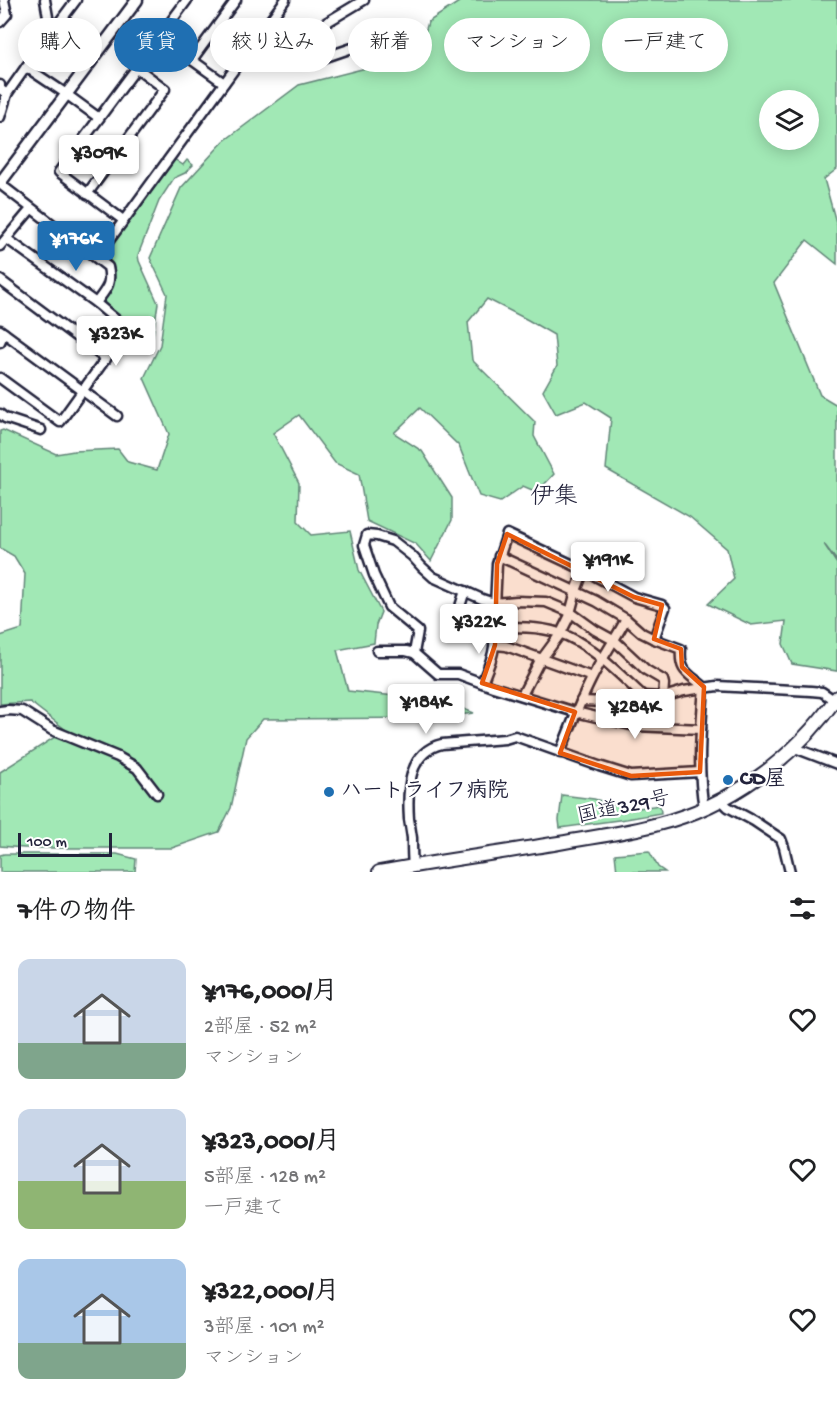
<!DOCTYPE html>
<html lang="ja">
<head>
<meta charset="utf-8">
<style>
	body { margin:0; font-family:"Gochi Hand","Klee One",sans-serif; background:#f2f2f2; color:#202124; height:100vh; display:flex; flex-direction:column; font-size:22px; white-space:nowrap }
	* { box-sizing:border-box; margin:0 }
	p { font-size:20px; color:#757577 }
	.icon { flex:none; width:33px; height:33px; fill:none; stroke:currentColor; stroke-width:2; stroke-linecap:round; stroke-linejoin:round }
	.map { position:relative; height:872px; overflow:hidden }
	.panel { display:flex; flex-direction:column; background:#fff; flex:1 }
	.panel>* { flex:none }
	.guide { position:absolute; left:18px; top:18px; width:801px; height:54px; display:flex; gap:12px }
	.tools { position:absolute; left:759px; top:90px; display:grid; gap:12px }
	.tools a { display:grid; place-items:center; width:60px; height:60px; border-radius:50%; background:#fff; box-shadow:0 3px 15px #0003; font-size:30px }
	.scale { position:absolute; left:18px; bottom:15px; width:94px; box-sizing:border-box; padding-left:6px; border:3px solid #22223b; border-top:0; font-size:16px; line-height:21px; white-space:nowrap; color:#22223b; -webkit-text-stroke:4px #fff; paint-order:stroke }
	.price { position:absolute; translate:-50% -51px; padding:0 14px; border-radius:6px; background:#fff; color:#222; font-size:20px; line-height:39px; filter:drop-shadow(0 2px 3px #0008) }
	.price::after { content:''; position:absolute; left:50%; top:36px; width:18px; height:14px; margin-left:-9px; background:inherit; clip-path:polygon(0 0,100% 0,50% 100%) }
	.price.on { background:#1f6fb2; color:#fff }
	ul { padding:0; list-style:none }
	li { display:flex; align-items:center; gap:18px; height:150px; padding:0 18px }
	li span { display:grid; place-items:center; flex:none; width:168px; height:120px; border-radius:12px; color:#555 }
	li>.icon { margin-inline-start:auto }
	span .icon { width:72px; height:72px; fill:#fffc; stroke-width:1 }
	li b { font-size:26px }
	h2 { display:flex; justify-content:space-between; align-items:center; height:72px; padding:0 18px; font-size:26px }
	.tag { padding:0 21px; border-radius:27px; background:#fff; box-shadow:0 3px 15px #0003; font-size:21px; line-height:54px }
	.tag.on { background:#1f6fb2; color:#fff }
	.map>svg:first-child { display:block }
	.green { fill:#a1e8b5; stroke:#628578; stroke-width:1.5; fill-rule:evenodd }
	.lines { fill:none; stroke-linecap:round; stroke-linejoin:round }
	.minor-casing { stroke:#22223b; stroke-width:13 }
	.major-casing { stroke:#22223b; stroke-width:15 }
	.highway-casing { stroke:#22223b; stroke-width:16 }
	.minor { stroke:#fff; stroke-width:8 }
	.major { stroke:#fff; stroke-width:10 }
	.highway { stroke:#fff; stroke-width:12 }
	.marked { fill:#e8590c; fill-opacity:0.2; stroke:#e8590c; stroke-width:4.5; stroke-linejoin:round }
	.poi-dot { fill:#1f6fb2; stroke:#fff; stroke-width:2 }
	.labels { text-anchor:middle; dominant-baseline:central; stroke-width:4.5; stroke-linejoin:round; paint-order:stroke }
	.poi-label { font-size:21px; font-weight:bold; fill:#22223b; stroke:#fff; text-anchor:start }
	.street-label { font-size:21px; fill:#22223b; stroke:#fff }
	.quarter-label { font-size:24px; fill:#22223b; stroke:#fff }
</style>
</head>
<body>
<div class="map">
<svg width="837" height="872" viewBox="0 0 837 872">
	<rect width="100%" height="100%" fill="#fff"/>
	<filter id="ink" filterUnits="userSpaceOnUse"><feTurbulence type="fractalNoise" baseFrequency=".0167" numOctaves="2"/><feDisplacementMap in="SourceGraphic" scale="12" xChannelSelector="R" yChannelSelector="G"/><feConvolveMatrix kernelMatrix="1 2 1 2 8 2 1 2 1" color-interpolation-filters="sRGB"/></filter>
	<g filter="url(#ink)">
		<g class="green">
			<path d="M 462,0 L 837,0 L 837,169 L 824,179 L 837,226 L 837,264 L 807,240 L 774,283 L 820,395 L 837,405 L 837,561 L 824,544 L 837,564 L 837,671 L 792,664 L 783,644 L 786,621 L 751,625 L 708,604 L 734,579 L 727,549 L 690,517 L 606,469 L 611,418 L 586,402 L 556,414 L 543,391 L 557,366 L 554,335 L 528,320 L 487,299 L 468,322 L 472,360 L 535,422 L 534,436 L 554,474 L 537,492 L 523,486 L 500,502 L 479,496 L 459,446 L 420,408 L 394,433 L 422,451 L 452,498 L 452,520 L 431,561 L 416,544 L 367,521 L 359,474 L 335,463 L 299,415 L 273,433 L 299,483 L 298,522 L 311,535 L 350,531 L 359,570 L 381,612 L 376,625 L 374,643 L 337,650 L 348,691 L 443,701 L 474,713 L 435,718 L 263,719 L 246,738 L 231,808 L 219,832 L 172,848 L 24,848 L 0,846 L 0,772 L 66,730 L 30,702 L 0,704 L 0,636 L 22,629 L 25,574 L 14,556 L 0,548 L 0,431 L 3,430 L 56,454 L 74,451 L 118,449 L 128,462 L 157,470 L 169,434 L 144,378 L 160,345 L 167,294 L 150,258 L 181,188 L 224,141 L 299,85 L 370,67 L 391,71 L 418,57 L 428,22 ZM 770,100 L 808,100 L 808,140 L 770,140 Z"/>
			<path d="M 174,159 L 183,165 L 187,160 L 193,165 L 185,173 L 174,178 L 159,201 L 138,255 L 139,261 L 158,303 L 153,336 L 147,335 L 104,305 C 103,299 106,297 109,291 C 117,278 118,268 106,256 L 106,253 L 145,201 Z"/>
			<path d="M 562,795 L 594,799 L 631,809 L 660,805 L 661,813 L 626,819 L 560,828 L 559,820 Z"/>
			<path d="M 649,851 L 658,867 L 665,872 L 617,872 L 615,854 Z"/>
			<path d="M 4,854 L 117,854 L 136,859 L 135,872 L 0,872 L 0,855 Z"/>
		</g>
		<g class="lines">
			<g class="minor-casing">
				<g id="minor">
					<path d="M 45,0 L 51,34"/>
					<path d="M 0,22 L 7,14 L 4,0"/>
					<path d="M 266,25 L 292,43 L 364,0"/>
					<path d="M 160,36 L 192,60"/>
					<path d="M 292,43 L 307,59 L 320,59 L 361,45"/>
					<path d="M 26,67 L 76,0"/>
					<path d="M 224,83 L 192,60 L 236,0"/>
					<path d="M 0,85 L 0,89 L 7,94 L 0,117"/>
					<path d="M 7,94 L 26,67 L 62,91 L 99,118"/>
					<path d="M 0,184 L 108,267 C 112,285 106,289 96,303"/>
					<path d="M 87,194 L 165,89 L 137,68"/>
					<path d="M 123,220 L 59,172 L 187,0"/>
					<path d="M 0,246 L 31,209"/>
					<path d="M 97,257 L 285,0"/>
					<path d="M 0,280 L 106,359"/>
					<path d="M 0,330 L 117,416"/>
					<path d="M 0,342 L 4,333"/>
					<path d="M 0,378 L 60,422 L 127,329 L 96,303 L 7,239"/>
					<path d="M 0,414 L 5,418 L 41,430"/>
					<path d="M 499,556 L 596,601 L 626,619 L 642,633 L 654,639 L 681,649 C 679,672 688,673 704,687"/>
					<path d="M 465,591 C 452,629 450,641 494,628"/>
					<path d="M 495,645 L 506,646 L 592,677"/>
					<path d="M 377,651 L 406,651 L 414,653"/>
					<path d="M 482,683 C 489,665 498,648 493,629"/>
					<path d="M 704,687 C 701,727 697,768 704,808"/>
					<path d="M 522,695 L 538,664 L 561,633 L 569,617 L 576,591 L 584,570"/>
					<path d="M 643,696 C 620,675 589,642 559,633 C 538,626 516,627 494,628 L 497,564 L 507,534 L 584,570 L 634,597 L 662,605 L 665,608 L 654,639"/>
					<path d="M 663,697 L 664,684 L 663,680 L 646,670 L 615,641 L 595,630 L 570,612 L 546,602 L 517,601 L 494,603 L 482,599 L 433,577 L 422,567 L 412,556 L 393,541 L 377,536 L 367,535 L 364,545 L 374,575 L 389,607 L 418,631 L 414,653 L 438,674 L 458,674 L 493,687 L 575,712 L 635,726 L 701,729"/>
					<path d="M 581,701 L 607,702 L 643,696 L 663,697 L 684,691 L 717,686 L 811,691 L 822,692 L 837,702"/>
					<path d="M 0,711 L 8,710 L 22,711 L 52,730 L 118,757 L 137,768 L 157,794"/>
					<path d="M 795,748 L 837,764"/>
					<path d="M 560,753 C 570,728 579,704 591,680 C 601,659 615,640 626,619"/>
					<path d="M 721,800 L 728,807 L 754,821 L 781,839 L 784,847 L 790,872"/>
					<path d="M 413,866 C 412,857 412,847 412,838 C 411,831 410,825 409,819 C 407,790 408,752 442,744 L 505,739 L 515,736 L 599,766 L 631,776 L 700,772"/>
				</g>
			</g>
			<g class="major-casing">
				<path id="major" d="M 0,183 L 137,0"/>
			</g>
			<g class="highway-casing">
				<path id="highway" d="M 379,872 C 439,861 499,853 559,843 C 592,837 626,833 658,824 C 730,806 795,758 837,697"/>
			</g>
			<use href="#minor" class="minor"/>
			<use href="#major" class="major"/>
			<use href="#highway" class="highway"/>
		</g>
	</g>
	<path class="marked" d="M 507,534 L 634,597 L 662,605 L 654,639 L 681,649 L 682,667 L 704,687 L 700,772 L 631,776 L 560,753 L 575,712 L 482,683 L 495,645 L 497,564 Z"/>
	<g class="poi-dot">
		<circle cx="728" cy="780" r="6"/>
		<circle cx="329" cy="792" r="6"/>
	</g>
	<g class="labels">
		<g class="poi-label">
			<text x="740" y="780">CD屋</text>
			<text x="341" y="792">ハートライフ病院</text>
		</g>
		<g class="street-label">
			<text transform="translate(624 809) rotate(-12)">国道329号</text>
		</g>
		<g class="quarter-label">
			<text x="554" y="498">伊集</text>
		</g>
	</g>
</svg>
<div class="tools">
<a><svg class="icon" aria-label="layers" viewBox="0 0 24 24"><path d="M12 4l9 5-9 5-9-5zM3 14l9 5 9-5"/></svg></a>
</div>
<div class="scale">100 m</div>
<b class="price" style="left:99px;top:186px">¥309K</b>
<b class="price on" style="left:76px;top:272px">¥176K</b>
<b class="price" style="left:116px;top:367px">¥323K</b>
<b class="price" style="left:608px;top:593px">¥191K</b>
<b class="price" style="left:479px;top:655px">¥322K</b>
<b class="price" style="left:426px;top:735px">¥184K</b>
<b class="price" style="left:635px;top:740px">¥284K</b>
<div class="guide">
<a class="tag">購入</a>
<a class="tag on">賃貸</a>
<a class="tag">絞り込み</a>
<a class="tag">新着</a>
<a class="tag">マンション</a>
<a class="tag">一戸建て</a>
</div>
</div>
<section class="panel">
<h2>7件の物件<svg class="icon" aria-label="filters" viewBox="0 0 24 24"><path d="M4 7h16M4 17h16"/><circle cx="9" cy="7" r="2"/><circle cx="15" cy="17" r="2"/></svg></h2>
<ul>
<li><span style="background:linear-gradient(#c9d6e8 70%,#7fa58c 0)"><svg class="icon" aria-label="home" viewBox="0 0 24 24"><path d="M3 11l9-7 9 7M6 9v11h12V9"/></svg></span><div><b>¥176,000/月</b><p>2部屋 · 52 m²</p><p>マンション</p></div><svg class="icon" aria-label="heart" viewBox="0 0 24 24"><path d="M12 20l-8-8c-3-5 5-10 8-4 3-6 11-1 8 4z"/></svg></li>
<li><span style="background:linear-gradient(#c9d6e8 60%,#8fb573 0)"><svg class="icon" aria-label="home" viewBox="0 0 24 24"><path d="M3 11l9-7 9 7M6 9v11h12V9"/></svg></span><div><b>¥323,000/月</b><p>5部屋 · 128 m²</p><p>一戸建て</p></div><svg class="icon" aria-label="heart" viewBox="0 0 24 24"><path d="M12 20l-8-8c-3-5 5-10 8-4 3-6 11-1 8 4z"/></svg></li>
<li><span style="background:linear-gradient(#a9c7e8 70%,#7fa58c 0)"><svg class="icon" aria-label="home" viewBox="0 0 24 24"><path d="M3 11l9-7 9 7M6 9v11h12V9"/></svg></span><div><b>¥322,000/月</b><p>3部屋 · 101 m²</p><p>マンション</p></div><svg class="icon" aria-label="heart" viewBox="0 0 24 24"><path d="M12 20l-8-8c-3-5 5-10 8-4 3-6 11-1 8 4z"/></svg></li>
</ul>
</section>
</body>
</html>
